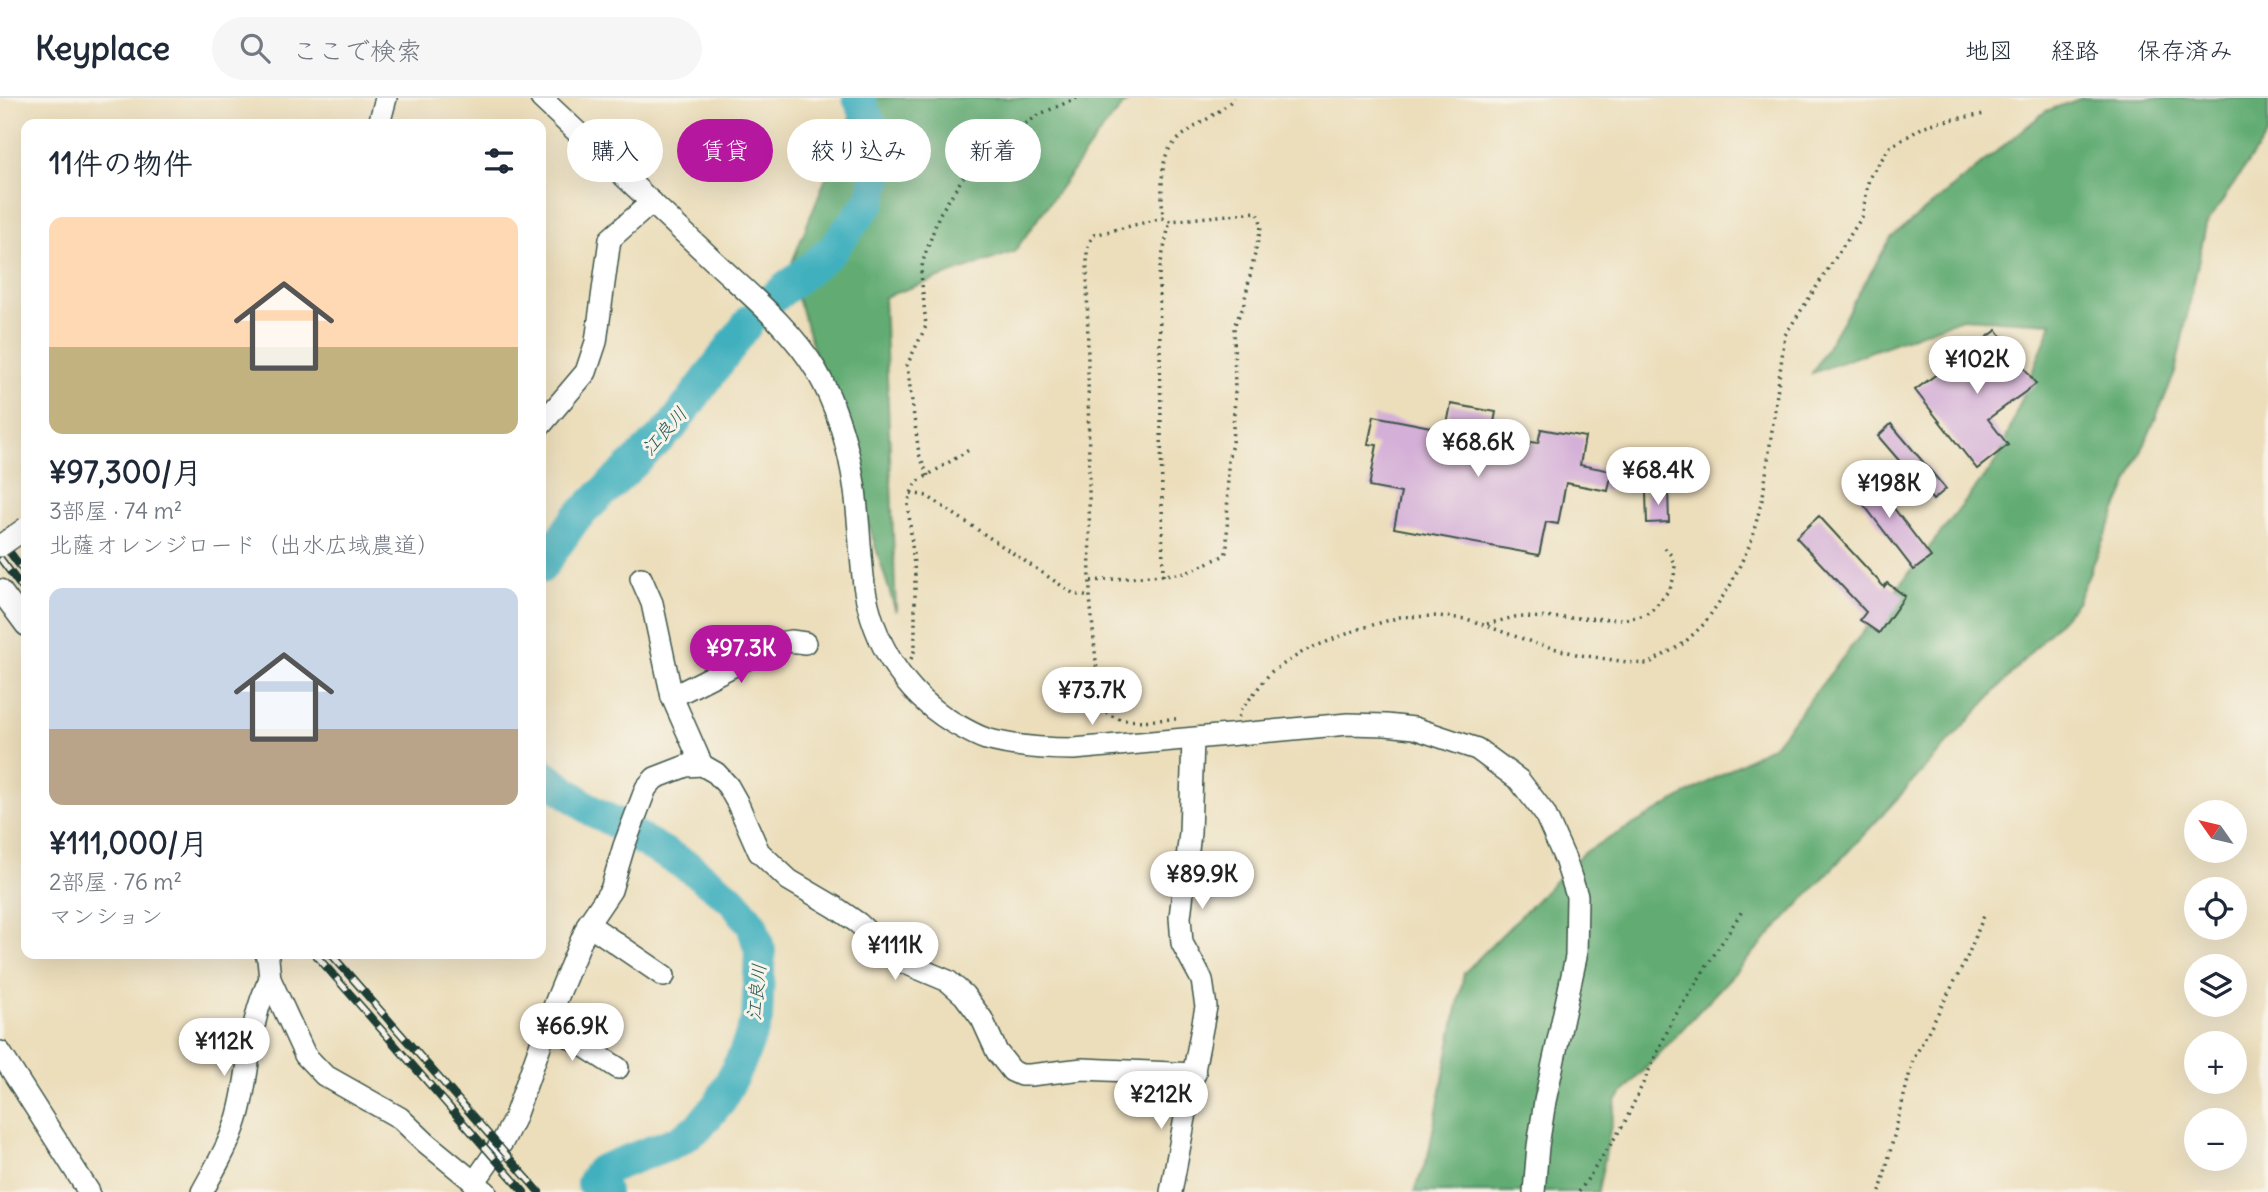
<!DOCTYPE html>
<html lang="ja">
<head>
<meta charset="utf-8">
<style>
	body { margin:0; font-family:Delius,"Klee One",sans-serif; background:#f6f6f7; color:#1f2937; height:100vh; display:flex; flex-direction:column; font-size:26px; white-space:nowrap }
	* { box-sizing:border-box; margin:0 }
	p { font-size:23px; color:#747a83 }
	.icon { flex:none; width:38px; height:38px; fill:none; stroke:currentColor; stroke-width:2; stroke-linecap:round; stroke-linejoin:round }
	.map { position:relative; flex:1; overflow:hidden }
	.drawer { position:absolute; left:21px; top:21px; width:525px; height:840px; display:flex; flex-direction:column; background:#fff; border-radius:14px; box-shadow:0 7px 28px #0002 }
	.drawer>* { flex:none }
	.guide { position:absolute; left:567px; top:21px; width:665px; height:63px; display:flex; gap:14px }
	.needle { width:46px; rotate:304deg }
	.tools { position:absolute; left:2184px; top:702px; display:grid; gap:14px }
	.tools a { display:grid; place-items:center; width:63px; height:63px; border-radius:50%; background:#fff; box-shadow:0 7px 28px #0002; font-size:35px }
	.price { position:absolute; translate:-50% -60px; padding:0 16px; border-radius:24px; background:#fff; color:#222; font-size:23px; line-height:46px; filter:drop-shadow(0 2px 4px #0008) }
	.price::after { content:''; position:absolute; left:50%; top:42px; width:21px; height:16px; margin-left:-10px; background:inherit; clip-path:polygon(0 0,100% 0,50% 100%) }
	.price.current { background:#b5179e; color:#fff }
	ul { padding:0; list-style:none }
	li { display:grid; align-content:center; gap:14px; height:371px; padding:0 28px }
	li span { display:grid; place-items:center; height:217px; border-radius:14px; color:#555 }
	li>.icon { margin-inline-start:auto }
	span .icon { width:126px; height:126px; fill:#fffc; stroke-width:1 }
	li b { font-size:30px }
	h2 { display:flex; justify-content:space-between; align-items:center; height:84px; padding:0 28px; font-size:30px }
	.pill { padding:0 24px; border-radius:32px; background:#fff; box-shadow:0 7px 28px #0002; font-size:24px; line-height:63px }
	.pill.current { background:#b5179e; color:#fff }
	header { display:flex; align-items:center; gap:42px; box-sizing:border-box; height:98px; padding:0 35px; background:#fff; border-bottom:2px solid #e0e1e3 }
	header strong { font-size:33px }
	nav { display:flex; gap:38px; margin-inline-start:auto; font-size:24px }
	.search { width:490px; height:63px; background:#f6f6f7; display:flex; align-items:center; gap:18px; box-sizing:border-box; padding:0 24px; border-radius:38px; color:#747a83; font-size:26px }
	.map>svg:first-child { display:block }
	.forest { fill:#62ac73; stroke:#407454; stroke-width:2 }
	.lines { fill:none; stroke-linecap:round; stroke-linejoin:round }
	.river { stroke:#41b0be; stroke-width:32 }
	.building { fill:#d4afd7 }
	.minor-casing { stroke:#3e5548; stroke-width:24 }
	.path { stroke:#3e5548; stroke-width:3.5; stroke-dasharray:2 5; stroke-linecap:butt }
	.minor { stroke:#fff; stroke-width:21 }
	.rail-casing { stroke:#1f3d34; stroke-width:8 }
	.rail { stroke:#f7f3e8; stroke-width:5; stroke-dasharray:16; stroke-linecap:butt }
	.minor-bridge-casing { stroke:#3e5548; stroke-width:24; stroke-linecap:butt }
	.minor-bridge { stroke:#fff; stroke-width:21 }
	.labels { text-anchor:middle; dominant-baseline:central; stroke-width:6; stroke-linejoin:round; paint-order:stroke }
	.water-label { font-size:19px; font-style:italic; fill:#285a56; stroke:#f7f3e8 }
</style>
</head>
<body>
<header>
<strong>Keyplace</strong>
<div class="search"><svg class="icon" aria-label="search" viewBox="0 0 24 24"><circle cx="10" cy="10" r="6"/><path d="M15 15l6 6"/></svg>ここで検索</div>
<nav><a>地図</a><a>経路</a><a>保存済み</a></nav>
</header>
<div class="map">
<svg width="2268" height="1094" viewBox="0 0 2268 1094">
	<rect width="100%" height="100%" fill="#f7f3e8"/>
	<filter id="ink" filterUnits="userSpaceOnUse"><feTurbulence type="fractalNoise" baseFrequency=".0143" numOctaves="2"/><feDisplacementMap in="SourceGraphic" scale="14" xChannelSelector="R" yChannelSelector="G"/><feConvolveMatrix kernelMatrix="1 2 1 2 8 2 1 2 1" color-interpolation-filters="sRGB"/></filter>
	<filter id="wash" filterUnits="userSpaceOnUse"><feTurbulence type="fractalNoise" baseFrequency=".00686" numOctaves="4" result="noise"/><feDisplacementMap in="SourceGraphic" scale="28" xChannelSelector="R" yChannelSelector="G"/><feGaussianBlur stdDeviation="1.57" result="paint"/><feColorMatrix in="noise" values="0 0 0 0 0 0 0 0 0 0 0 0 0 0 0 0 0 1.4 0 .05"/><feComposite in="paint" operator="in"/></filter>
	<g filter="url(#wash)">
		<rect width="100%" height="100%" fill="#ecdebb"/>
		<g class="forest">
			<path d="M 849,0 L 1130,0 L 1102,32 L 1014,154 L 884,199 L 896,514 L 789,172 L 852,14 Z"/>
			<path d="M 2082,0 L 2268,0 L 2268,35 L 2206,127 L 2175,275 L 2077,504 L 1885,714 L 1616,1002 L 1598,1094 L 1414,1094 L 1428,1058 L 1464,875 L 1583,755 L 1775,646 L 1997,363 L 2052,225 L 1962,220 L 1812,275 L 1891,140 L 2046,13 Z"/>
		</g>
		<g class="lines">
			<g class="river">
				<path d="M 772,201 L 831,153 L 871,102 L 877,79 L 877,53 L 872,29 L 858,0"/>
				<path d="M 541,470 L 575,421 L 671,330 L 751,221"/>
				<path d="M 541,675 L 592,713 L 614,724 L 640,741 L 689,769 L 734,803 L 752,827 L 760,853 L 757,921 L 743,958 L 721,1002 L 699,1029 L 678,1043 L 600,1073 L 592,1085 L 604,1094"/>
			</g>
		</g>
		<g id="blocks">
			<g class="building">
				<path d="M 1997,232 L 2036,286 L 1988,321 L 2008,347 L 1977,371 L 1915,292 Z"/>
				<path d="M 1451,306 L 1496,314 L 1491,340 L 1529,347 L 1530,344 L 1538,345 L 1541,331 L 1585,339 L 1580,367 L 1612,373 L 1608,393 L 1566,385 L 1558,426 L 1546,424 L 1539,457 L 1394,430 L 1401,395 L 1369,389 L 1377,347 L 1368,346 L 1374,318 L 1446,332 Z"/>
				<path d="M 1891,326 L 1946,391 L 1933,402 L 1878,338 Z"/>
				<path d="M 1864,371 L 1931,459 L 1914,472 L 1847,385 Z"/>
				<path d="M 1668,393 L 1669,424 L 1647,425 L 1646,394 Z"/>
				<path d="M 1819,418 L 1884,489 L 1887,485 L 1905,498 L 1879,535 L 1860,522 L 1866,514 L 1796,439 Z"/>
			</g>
		</g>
	</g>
	<g filter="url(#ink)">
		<use href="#blocks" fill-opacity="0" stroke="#3e5548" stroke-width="2"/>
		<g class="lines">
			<g class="minor-casing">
				<g id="minor">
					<path d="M 541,0 C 599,55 657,109 715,164 C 748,195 792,231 816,272 C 837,308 849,350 855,392 C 859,423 860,455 864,487 C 873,544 903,594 952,624 C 963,630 974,637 986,641 C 1015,649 1044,651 1074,651 L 1348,626 L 1386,627 L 1414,630 L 1477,651 L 1519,682 L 1545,716 L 1565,761 L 1577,798 L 1576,859 L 1545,1003 L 1538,1048 L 1534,1094"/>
					<path d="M 379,26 L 386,0"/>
					<path d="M 541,327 L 586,274 L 596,244 L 610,141 L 652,104"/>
					<path d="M 641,480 L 652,505 L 672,599 L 702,667"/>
					<path d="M 0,492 L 26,527"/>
					<path d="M 672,599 L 778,545 L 791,543 L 805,545"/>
					<path d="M 588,826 L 664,878"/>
					<path d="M 266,856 L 268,861 L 270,881 L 305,957 L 324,977 L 400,1020 L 425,1044 L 486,1094"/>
					<path d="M 548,925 L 618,970"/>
					<path d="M 0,954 L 89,1094"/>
					<path d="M 474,1085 L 503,1043 L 514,1021 L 556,903 L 588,826 L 611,792 L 624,748 L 646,690 L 655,680 L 686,668 L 702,667 L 716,675 L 728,688 L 737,704 L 759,754 L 789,782 L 835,809 L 858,825 L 898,862 L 948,883 L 964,897 L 982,921 L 997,954 L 1012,973 L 1021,977 L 1030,977 L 1083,971 L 1195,976"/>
					<path d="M 202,1094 C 215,1070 229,1047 237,1021 C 251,975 247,925 270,881"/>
					<path d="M 1171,1094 L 1206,909 L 1202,882 L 1182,845 L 1180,819 L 1190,735 L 1193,641"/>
				</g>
			</g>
			<g class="path">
				<path d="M 928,378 L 919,356 L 907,267 L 926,228 L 921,175 L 923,163 L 939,117 L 973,64 L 983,55 L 1040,16 L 1077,0"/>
				<path d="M 911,395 L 927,398 L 1074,496 L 1090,499"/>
				<path d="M 1163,478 L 1159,173 L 1170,123"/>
				<path d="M 1091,483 L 1186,475 L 1225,457 L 1227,451 L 1228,362 L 1232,346 L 1235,299 L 1234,228 L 1243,209 L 1261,129 L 1260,119 L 1257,114 L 1170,123 L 1163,120"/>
				<path d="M 1487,526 L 1515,519 L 1626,521 L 1645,517 L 1654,510 L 1670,491 L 1674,479 L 1675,468 L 1670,456 L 1664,449"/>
				<path d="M 911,561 L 915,551 L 915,477 L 908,406 L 911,395 L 917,384 L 972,350"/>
				<path d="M 1238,619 L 1241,612 L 1271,574 L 1306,552 L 1359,531 L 1400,519 L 1439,518 L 1467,521 L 1537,546 L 1580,557 L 1634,565 L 1648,566 L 1684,545 L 1704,526 L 1730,488 L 1751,444 L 1763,398 L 1785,237 L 1862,119 L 1869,80 L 1890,49 L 1925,28 L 1938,24 L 1985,16"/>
				<path d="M 1176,621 C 1153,621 1113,630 1100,607 L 1090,499 L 1087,153 L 1090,143 L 1094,137 L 1163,120 C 1162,103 1159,65 1170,50 C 1184,31 1217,19 1234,0"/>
				<path d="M 1579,1094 L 1624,1026 L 1673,921 L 1742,813"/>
				<path d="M 1880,1094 L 1913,962 L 1966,862 L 1985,815"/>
			</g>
			<use href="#minor" class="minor"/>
			<g class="rail-casing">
				<g id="rail">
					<path d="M 0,441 L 26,476"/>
					<path d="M 0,460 L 26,495"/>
					<path d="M 315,856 L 524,1094"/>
					<path d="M 331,856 L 539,1094"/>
				</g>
			</g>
			<use href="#rail" class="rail"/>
			<g class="minor-bridge-casing">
				<path id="minor-bridge" d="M 0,448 L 26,430"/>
			</g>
			<use href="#minor-bridge" class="minor-bridge"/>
		</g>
	</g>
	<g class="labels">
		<g class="water-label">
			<text transform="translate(664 333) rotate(-48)">江良川</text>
			<text transform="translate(756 894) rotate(-84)">江良川</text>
		</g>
	</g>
</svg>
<div class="tools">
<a><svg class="needle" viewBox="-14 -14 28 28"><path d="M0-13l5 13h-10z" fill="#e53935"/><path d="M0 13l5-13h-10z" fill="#747a83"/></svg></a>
<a><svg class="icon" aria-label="locate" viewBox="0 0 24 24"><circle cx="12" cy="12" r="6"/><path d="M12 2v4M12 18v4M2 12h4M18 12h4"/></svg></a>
<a><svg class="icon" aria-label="layers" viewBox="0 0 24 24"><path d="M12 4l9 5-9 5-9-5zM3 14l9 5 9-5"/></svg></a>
<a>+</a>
<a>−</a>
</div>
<b class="price" style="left:1977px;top:298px">¥102K</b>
<b class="price" style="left:1478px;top:381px">¥68.6K</b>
<b class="price" style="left:1658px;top:409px">¥68.4K</b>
<b class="price" style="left:1889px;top:422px">¥198K</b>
<b class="price current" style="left:741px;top:587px">¥97.3K</b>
<b class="price" style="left:1092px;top:629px">¥73.7K</b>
<b class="price" style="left:1202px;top:813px">¥89.9K</b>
<b class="price" style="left:895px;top:884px">¥111K</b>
<b class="price" style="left:572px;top:965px">¥66.9K</b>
<b class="price" style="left:224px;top:980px">¥112K</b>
<b class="price" style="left:1161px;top:1033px">¥212K</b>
<div class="guide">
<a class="pill">購入</a>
<a class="pill current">賃貸</a>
<a class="pill">絞り込み</a>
<a class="pill">新着</a>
</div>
<section class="drawer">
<h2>11件の物件<svg class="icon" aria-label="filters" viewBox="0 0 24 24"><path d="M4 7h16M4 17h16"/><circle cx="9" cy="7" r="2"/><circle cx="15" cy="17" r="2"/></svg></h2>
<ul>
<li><span style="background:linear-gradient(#ffd9b3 60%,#c2b280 0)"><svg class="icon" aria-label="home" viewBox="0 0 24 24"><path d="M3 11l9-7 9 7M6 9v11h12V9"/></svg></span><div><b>¥97,300/月</b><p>3部屋 · 74 m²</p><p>北薩オレンジロード（出水広域農道）</p></div></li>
<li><span style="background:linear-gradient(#c9d6e8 65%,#b9a48a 0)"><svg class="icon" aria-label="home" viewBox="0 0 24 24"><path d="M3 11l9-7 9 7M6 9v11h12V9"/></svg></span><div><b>¥111,000/月</b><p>2部屋 · 76 m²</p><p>マンション</p></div></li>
</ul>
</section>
</div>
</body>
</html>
